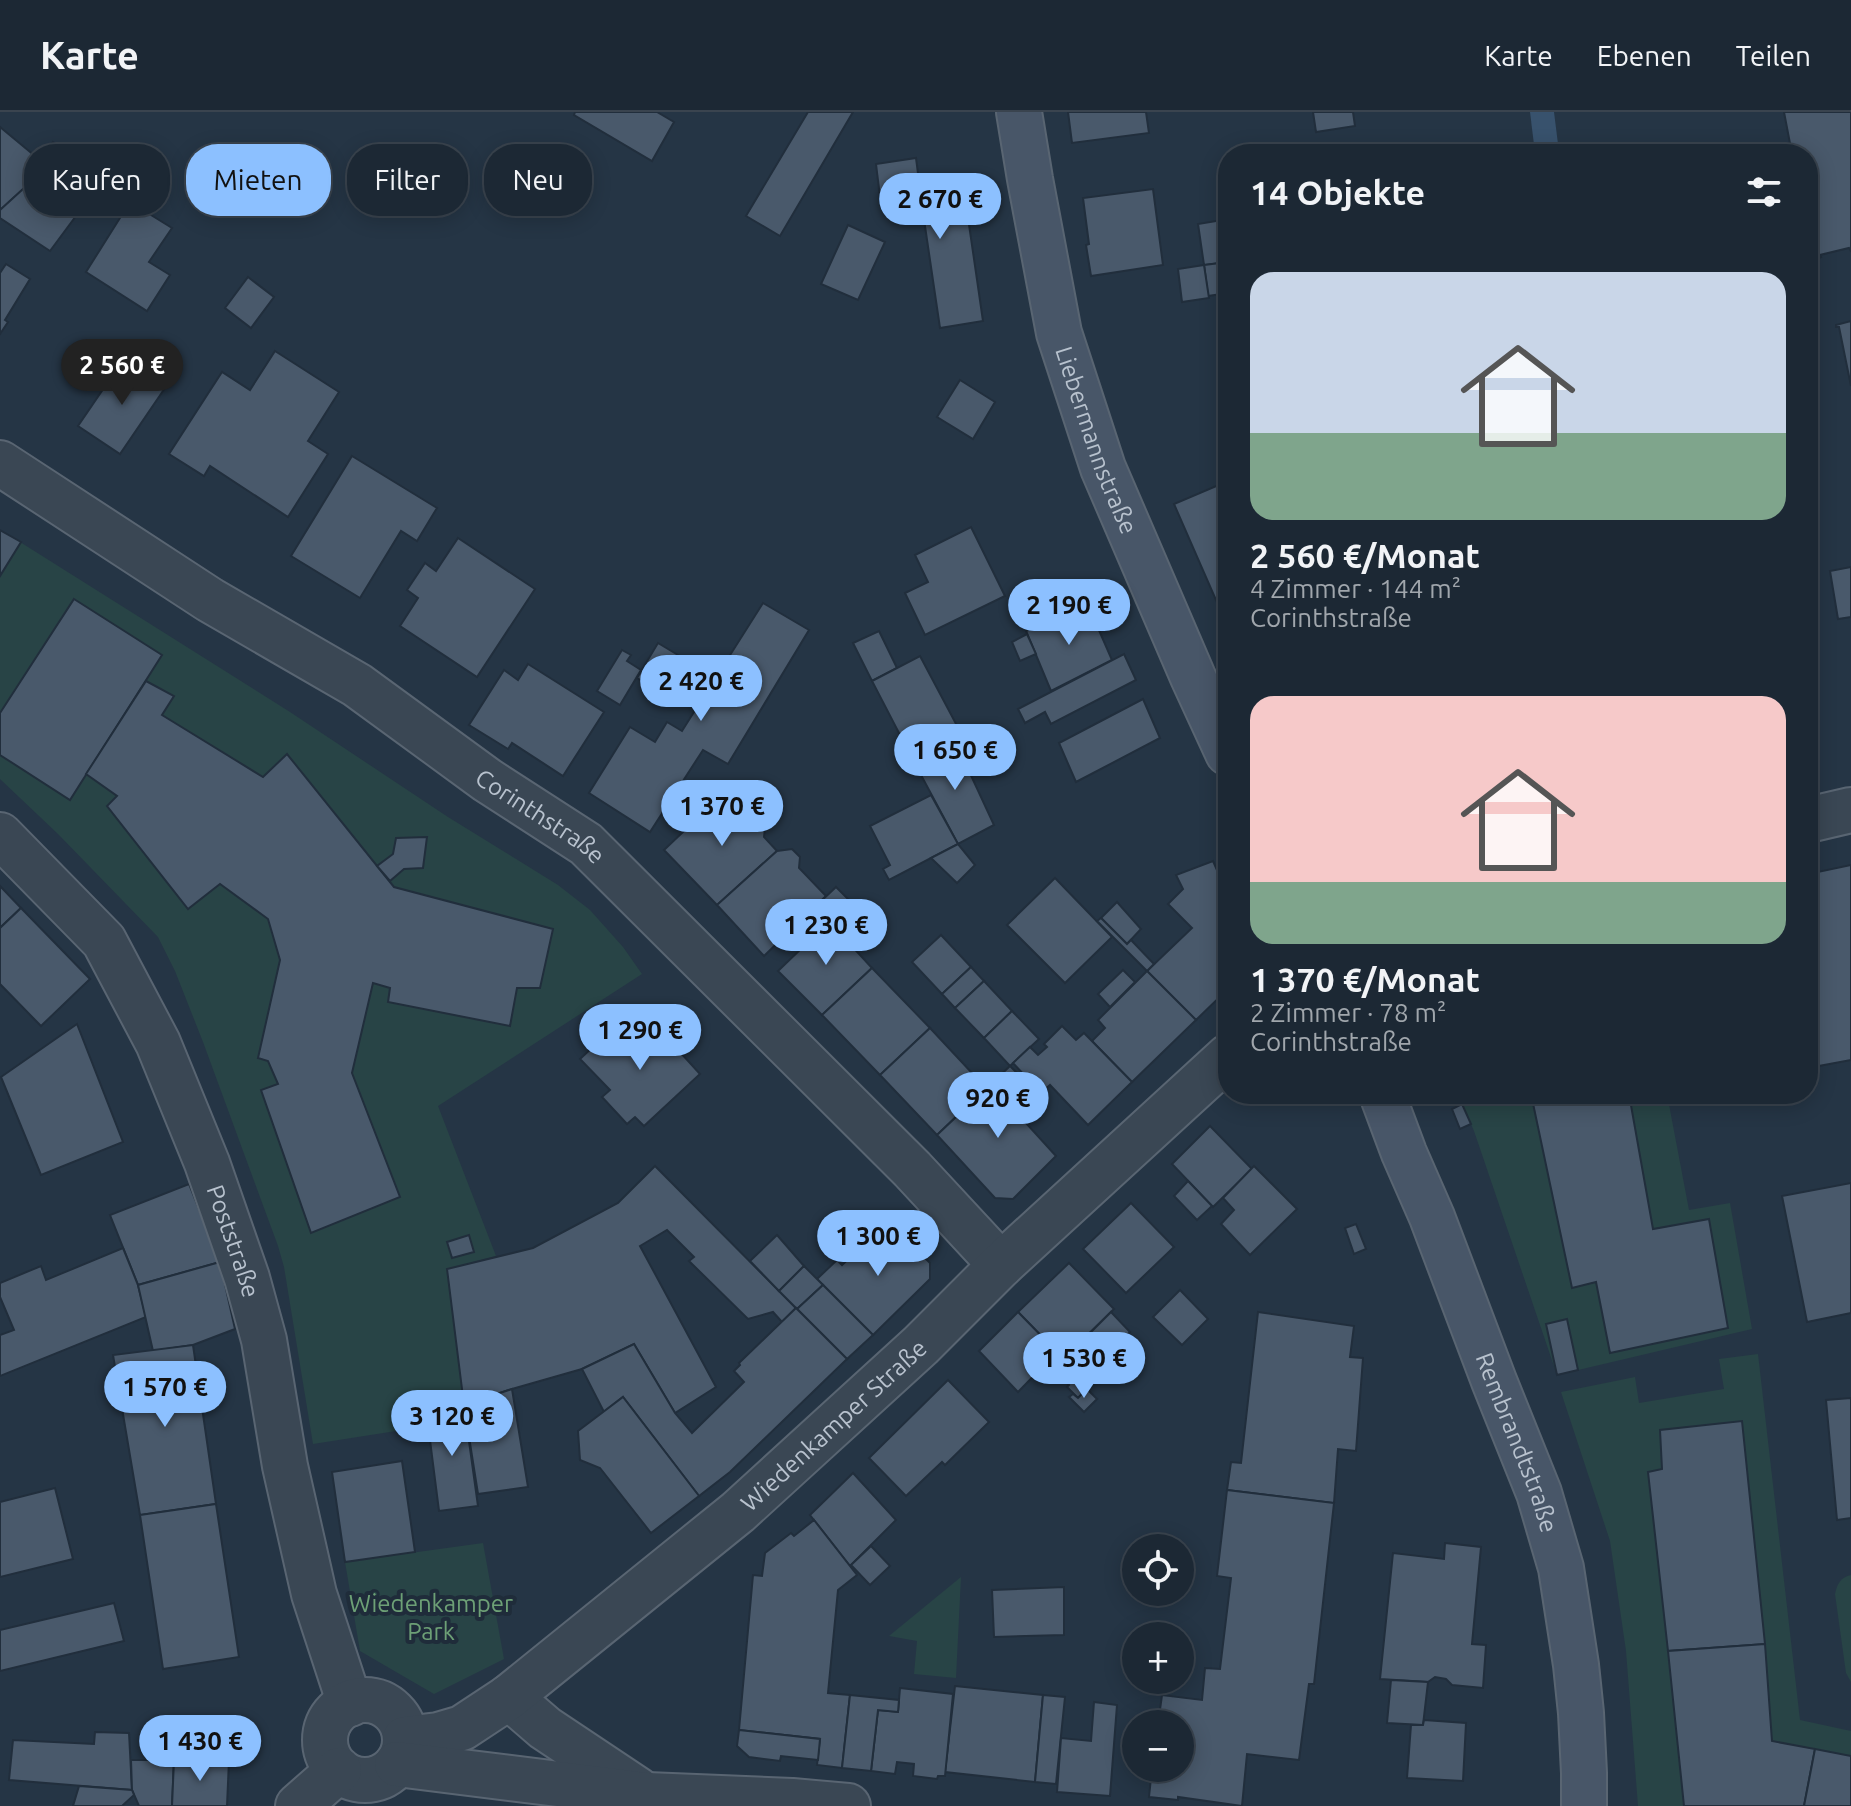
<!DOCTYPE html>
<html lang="de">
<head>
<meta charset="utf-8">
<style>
	body { margin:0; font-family:Ubuntu,sans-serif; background:#25303c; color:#f1f3f6; height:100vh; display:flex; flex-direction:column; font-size:30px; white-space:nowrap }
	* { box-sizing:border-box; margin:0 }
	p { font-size:26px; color:#a0a6ac }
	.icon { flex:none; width:44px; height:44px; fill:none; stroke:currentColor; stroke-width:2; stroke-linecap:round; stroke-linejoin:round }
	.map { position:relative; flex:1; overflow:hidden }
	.side { position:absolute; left:1218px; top:32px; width:600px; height:960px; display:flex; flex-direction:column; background:#1c2834; border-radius:32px; box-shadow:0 4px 20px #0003,0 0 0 2px #3a444f }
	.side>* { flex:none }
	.hud { position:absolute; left:24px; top:32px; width:760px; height:72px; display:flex; gap:16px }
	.controls { position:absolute; left:1122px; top:1422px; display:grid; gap:16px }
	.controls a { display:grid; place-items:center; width:72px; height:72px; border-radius:50%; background:#1c2834; box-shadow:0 4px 20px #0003,0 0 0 2px #3a444f; font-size:40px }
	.price { position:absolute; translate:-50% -68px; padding:0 18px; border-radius:28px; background:#8cc0ff; color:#111; font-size:26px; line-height:52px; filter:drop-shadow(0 2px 4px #0008) }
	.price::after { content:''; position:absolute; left:50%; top:48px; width:24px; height:18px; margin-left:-12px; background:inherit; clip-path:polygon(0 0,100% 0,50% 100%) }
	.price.active { background:#222; color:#fff }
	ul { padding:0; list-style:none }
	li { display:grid; align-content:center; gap:16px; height:424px; padding:0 32px }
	li span { display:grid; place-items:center; height:248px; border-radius:24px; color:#555 }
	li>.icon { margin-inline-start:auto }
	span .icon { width:144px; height:144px; fill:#fffc; stroke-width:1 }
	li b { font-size:34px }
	h2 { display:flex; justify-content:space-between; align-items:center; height:96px; padding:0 32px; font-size:34px }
	.chip { padding:0 28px; border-radius:32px; background:#1c2834; box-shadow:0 4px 20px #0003,0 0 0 2px #3a444f; font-size:28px; line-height:72px }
	.chip.active { background:#8cc0ff; color:#111 }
	header { display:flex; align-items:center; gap:48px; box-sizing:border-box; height:112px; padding:0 40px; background:#1c2834; border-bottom:2px solid #3a444f }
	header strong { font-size:38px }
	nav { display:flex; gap:44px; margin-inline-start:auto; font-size:28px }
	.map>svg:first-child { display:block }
	.green { fill:#284446 }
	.water { fill:#38526d }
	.building { fill:#49596b; stroke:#212e3c; stroke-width:2 }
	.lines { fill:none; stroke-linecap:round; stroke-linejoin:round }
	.minor-casing { stroke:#596572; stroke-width:48 }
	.tertiary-casing { stroke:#596572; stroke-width:48 }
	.secondary-casing { stroke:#596572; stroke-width:48 }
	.minor { stroke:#3a4754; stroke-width:44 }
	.tertiary { stroke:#3a4754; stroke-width:44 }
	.secondary { stroke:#485668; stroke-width:44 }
	.labels { text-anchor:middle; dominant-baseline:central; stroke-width:8; stroke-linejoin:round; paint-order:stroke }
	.street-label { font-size:24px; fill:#b8c2ce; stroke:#1f2c3a }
	.park-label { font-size:24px; fill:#6da076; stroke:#1f2c3a }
</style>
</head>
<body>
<header>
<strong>Karte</strong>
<nav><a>Karte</a><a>Ebenen</a><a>Teilen</a></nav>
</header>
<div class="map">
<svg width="1851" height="1694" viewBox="0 0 1851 1694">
	<rect width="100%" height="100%" fill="#253545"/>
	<g class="green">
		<path d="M 20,430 L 290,600 L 448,705 L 558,773 L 590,798 L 623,835 L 642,862 L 438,994 L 496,1144 L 447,1157 L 464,1293 L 426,1297 L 428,1314 L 313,1332 L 284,1155 L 278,1134 L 203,930 L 175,859 L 158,825 L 58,722 L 0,667 L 0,464 Z"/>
		<path d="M 1458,982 L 1667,982 L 1689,1098 L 1730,1091 L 1752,1217 L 1557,1263 L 1474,1019 Z"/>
		<path d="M 1758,1242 L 1800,1608 L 1851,1619 L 1851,1694 L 1638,1694 L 1626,1539 L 1610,1429 L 1561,1280 L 1635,1265 L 1639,1291 L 1724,1277 L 1719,1247 Z"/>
		<path d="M 483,1431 L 504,1547 L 434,1582 L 360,1539 L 345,1450 Z"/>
		<path d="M 1851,1463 L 1851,1570 L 1846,1561 L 1835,1482 C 1837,1472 1841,1465 1851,1463 Z"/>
		<path d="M 961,1465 L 956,1566 L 914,1562 L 917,1529 L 889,1524 Z"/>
	</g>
	<path class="water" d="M 1530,0 L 1554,0 L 1559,40 L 1535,41 Z"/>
	<g class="building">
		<path d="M 575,0 L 657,0 L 674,10 L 652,49 L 574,3 Z"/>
		<path d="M 808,0 L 853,0 L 780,124 L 746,104 Z"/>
		<path d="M 1068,0 L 1146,0 L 1149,21 L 1072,31 Z"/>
		<path d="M 1313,0 L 1353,0 L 1355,14 L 1316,20 Z"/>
		<path d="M 1784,0 L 1851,0 L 1851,139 L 1849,136 L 1820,143 L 1821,145 L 1819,146 L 1810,112 L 1813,111 L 1808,95 L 1808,42 L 1792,42 Z"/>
		<path d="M 0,15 L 41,49 L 33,68 L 0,98 Z"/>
		<path d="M 53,30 L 103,64 L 93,81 L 41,49 Z"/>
		<path d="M 916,46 L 921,84 L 964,78 L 983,209 L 940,216 L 921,87 L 881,93 L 876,52 Z"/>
		<path d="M 41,49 L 93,81 L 50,139 L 0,106 L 0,98 L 33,68 Z"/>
		<path d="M 1153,77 L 1163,153 L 1091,164 L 1086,133 L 1089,132 L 1083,86 Z"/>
		<path d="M 130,90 L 172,116 L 149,150 L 170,163 L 147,199 L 86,160 Z"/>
		<path d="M 1228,107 L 1228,150 L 1204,153 L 1198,112 Z"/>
		<path d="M 848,113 L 885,130 L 858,188 L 821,172 Z"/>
		<path d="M 1228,150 L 1228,181 L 1208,184 L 1204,153 Z"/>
		<path d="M 6,152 L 30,167 L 5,208 L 8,210 L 0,222 L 0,161 Z"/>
		<path d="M 1204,153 L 1209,186 L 1182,190 L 1178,157 Z"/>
		<path d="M 248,165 L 274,185 L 251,216 L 225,196 Z"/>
		<path d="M 1851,209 L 1851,274 L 1839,215 L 1836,215 L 1836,213 Z"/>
		<path d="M 275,239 L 339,280 L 308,329 L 328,342 L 288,405 L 210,354 L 204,364 L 169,342 L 222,260 L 250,278 Z"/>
		<path d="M 123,248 L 165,276 L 120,342 L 78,314 Z"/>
		<path d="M 960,268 L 995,290 L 973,327 L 937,305 Z"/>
		<path d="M 352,344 L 437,396 L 417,429 L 401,419 L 360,486 L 291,444 Z"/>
		<path d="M 1228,369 L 1228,510 L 1226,511 L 1174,392 Z"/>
		<path d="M 971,415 L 1005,484 L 925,523 L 905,481 L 928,470 L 915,443 Z"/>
		<path d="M 0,418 L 21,430 L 0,464 Z"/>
		<path d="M 458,426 L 535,477 L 477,565 L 400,514 L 418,486 L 407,478 L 425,451 L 436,459 Z"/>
		<path d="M 1851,455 L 1851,505 L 1838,507 L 1830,459 Z"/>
		<path d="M 74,487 L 162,543 L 70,688 L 0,643 L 0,601 Z"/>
		<path d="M 763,491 L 809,518 L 728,652 L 703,638 L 650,720 L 589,681 L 630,615 L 655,630 L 667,610 L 682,619 Z"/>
		<path d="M 1088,493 L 1112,548 L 1051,579 L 1026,519 Z"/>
		<path d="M 879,519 L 897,556 L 872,569 L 853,531 Z"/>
		<path d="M 1027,522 L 1036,542 L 1020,549 L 1012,530 Z"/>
		<path d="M 658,531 L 693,552 L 673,587 L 637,566 Z"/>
		<path d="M 622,538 L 631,543 L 627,549 L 641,558 L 620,593 L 597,579 Z"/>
		<path d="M 1124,542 L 1136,568 L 1051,612 L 1045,600 L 1025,611 L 1018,597 Z"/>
		<path d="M 920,544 L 963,625 L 914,650 L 872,569 Z"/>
		<path d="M 528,552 L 604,600 L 563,664 L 512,631 L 508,637 L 469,613 L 504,558 L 518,568 Z"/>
		<path d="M 146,569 L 174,584 L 162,603 L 263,665 L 287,642 L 394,775 L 553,817 L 540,876 L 517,876 L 510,914 L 388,890 L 390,876 L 373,871 L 352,961 L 400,1085 L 311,1121 L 261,978 L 278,972 L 268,949 L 258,946 L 280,848 L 268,807 L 220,772 L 188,797 L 107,694 L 117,684 L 86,662 Z"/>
		<path d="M 1143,587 L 1160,626 L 1076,670 L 1059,631 Z"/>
		<path d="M 955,629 L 994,713 L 958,732 L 914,650 Z"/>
		<path d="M 725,680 L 747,702 L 760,702 L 766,709 L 764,725 L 777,739 L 717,793 L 664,738 Z"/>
		<path d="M 931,683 L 958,732 L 889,768 L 883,757 L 890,753 L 870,714 Z"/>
		<path d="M 427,725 L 423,756 L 404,757 L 390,769 L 377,754 L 393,742 L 396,726 Z"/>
		<path d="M 958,732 L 975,753 L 957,771 L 931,746 Z"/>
		<path d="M 792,737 L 800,745 L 799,756 L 826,784 L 764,844 L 717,793 L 777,739 Z"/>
		<path d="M 1213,749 L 1228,783 L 1228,877 L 1196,908 L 1147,859 L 1192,816 L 1168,792 L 1183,777 L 1176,763 Z"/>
		<path d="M 1851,753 L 1851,948 L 1808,956 L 1808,762 Z"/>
		<path d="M 1055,766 L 1112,825 L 1065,871 L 1007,813 Z"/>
		<path d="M 0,774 L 21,796 L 0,816 Z"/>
		<path d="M 836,775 L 852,791 L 812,826 L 798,811 Z"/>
		<path d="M 1117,790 L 1141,817 L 1127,832 L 1101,806 Z"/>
		<path d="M 21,796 L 90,867 L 41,914 L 0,872 L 0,816 Z"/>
		<path d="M 833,806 L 853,827 L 849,831 L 872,856 L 822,903 L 778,859 Z"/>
		<path d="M 1101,806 L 1127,832 L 1131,828 L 1154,852 L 1147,859 L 1097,809 Z"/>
		<path d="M 941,823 L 971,855 L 942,882 L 912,850 Z"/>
		<path d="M 971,855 L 984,869 L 955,896 L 942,882 Z"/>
		<path d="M 872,856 L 930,916 L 880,963 L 822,903 Z"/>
		<path d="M 1123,858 L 1135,870 L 1110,895 L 1098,882 Z"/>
		<path d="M 1147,859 L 1196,908 L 1132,970 L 1092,929 L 1105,916 L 1098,908 Z"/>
		<path d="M 984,869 L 1012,899 L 984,926 L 955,896 Z"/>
		<path d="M 1012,899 L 1039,927 L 1010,954 L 984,926 Z"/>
		<path d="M 649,906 L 700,962 L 644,1014 L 635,1005 L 627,1012 L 602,985 L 610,978 L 580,947 L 612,917 L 624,930 Z"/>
		<path d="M 77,912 L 123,1030 L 41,1063 L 1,965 Z"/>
		<path d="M 1062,914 L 1076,928 L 1084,921 L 1132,970 L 1088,1013 L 1050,973 L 1041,981 L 1013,951 L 1030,935 L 1038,943 L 1047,935 L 1044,932 Z"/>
		<path d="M 930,916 L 986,976 L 937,1023 L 880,963 Z"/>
		<path d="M 1010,954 L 1025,969 L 1015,979 L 1003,977 L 998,981 L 1005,988 L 1010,984 L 1023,995 L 1030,1004 L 1025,1010 L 1056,1044 L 1013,1087 L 995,1086 L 937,1023 Z"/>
		<path d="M 1531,982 L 1629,982 L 1653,1117 L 1709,1107 L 1728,1216 L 1610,1241 L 1596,1170 L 1572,1176 Z"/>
		<path d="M 1462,992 L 1471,1012 L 1460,1017 L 1452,997 Z"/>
		<path d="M 1210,1014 L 1252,1057 L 1213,1095 L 1172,1052 Z"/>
		<path d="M 655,1054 L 796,1196 L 782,1210 L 773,1200 L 748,1207 L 689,1149 L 694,1145 L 667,1118 L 640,1134 L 716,1275 L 675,1301 L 634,1232 L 582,1257 L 512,1277 L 464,1293 L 447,1157 L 533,1136 L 618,1091 Z"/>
		<path d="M 1254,1054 L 1297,1097 L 1250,1143 L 1221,1112 L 1234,1098 L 1223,1086 Z"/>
		<path d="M 1188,1069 L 1212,1094 L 1197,1108 L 1174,1084 Z"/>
		<path d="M 1851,1071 L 1851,1201 L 1807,1210 L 1782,1084 Z"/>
		<path d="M 189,1072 L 220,1150 L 138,1173 L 110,1103 Z"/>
		<path d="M 1131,1091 L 1174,1135 L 1126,1181 L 1083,1137 Z"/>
		<path d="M 888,1109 L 930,1151 L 930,1167 L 873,1223 L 817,1167 L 837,1148 L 842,1153 Z"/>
		<path d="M 1356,1112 L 1366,1137 L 1354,1142 L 1345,1116 Z"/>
		<path d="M 469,1123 L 474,1140 L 452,1146 L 447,1130 Z"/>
		<path d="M 777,1123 L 804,1154 L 779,1179 L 750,1149 Z"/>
		<path d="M 123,1136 L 138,1173 L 146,1205 L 0,1264 L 0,1223 L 14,1218 L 0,1185 L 0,1171 L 41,1154 L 46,1168 Z"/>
		<path d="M 220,1150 L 235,1217 L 193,1233 L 153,1239 L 138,1173 Z"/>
		<path d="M 1069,1151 L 1114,1197 L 1068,1242 L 1057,1240 L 1018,1200 Z"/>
		<path d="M 804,1154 L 823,1173 L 797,1197 L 779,1179 Z"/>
		<path d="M 823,1173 L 873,1223 L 847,1247 L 797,1197 Z"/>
		<path d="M 1180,1178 L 1208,1207 L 1182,1233 L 1153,1205 Z"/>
		<path d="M 796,1196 L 847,1247 L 730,1360 L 699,1384 L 623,1285 L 604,1300 L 582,1257 L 634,1232 L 675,1301 L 692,1321 L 744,1270 L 734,1259 L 740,1253 L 739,1251 Z"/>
		<path d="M 1018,1200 L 1057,1240 L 1018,1280 L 979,1239 Z"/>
		<path d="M 1111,1200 L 1130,1220 L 1095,1254 L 1078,1233 Z"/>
		<path d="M 1258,1200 L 1354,1214 L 1350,1245 L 1363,1246 L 1356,1339 L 1338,1337 L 1334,1391 L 1227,1378 L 1231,1350 L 1241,1351 Z"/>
		<path d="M 1567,1207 L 1578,1258 L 1557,1263 L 1546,1212 Z"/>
		<path d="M 193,1233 L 216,1392 L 140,1403 L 113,1243 Z"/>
		<path d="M 1078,1233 L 1090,1246 L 1080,1254 L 1068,1242 Z"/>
		<path d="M 1057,1240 L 1068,1242 L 1095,1269 L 1078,1286 L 1067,1275 L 1069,1273 L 1047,1250 Z"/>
		<path d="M 948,1268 L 989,1310 L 945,1353 L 942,1350 L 906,1384 L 869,1346 Z"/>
		<path d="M 512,1277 L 528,1375 L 478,1382 L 464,1293 Z"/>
		<path d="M 1087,1277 L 1097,1287 L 1084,1300 L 1069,1285 L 1073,1282 L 1078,1286 Z"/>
		<path d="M 623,1285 L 699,1384 L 651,1421 L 600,1356 L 580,1348 L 578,1319 Z"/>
		<path d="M 1851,1286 L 1851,1406 L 1837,1408 L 1826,1288 Z"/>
		<path d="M 464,1293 L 478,1394 L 439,1399 L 426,1297 Z"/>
		<path d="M 1742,1309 L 1765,1532 L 1668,1539 L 1648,1360 L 1662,1357 L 1660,1318 Z"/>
		<path d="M 402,1349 L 415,1440 L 345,1450 L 332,1360 Z"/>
		<path d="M 853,1361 L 896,1408 L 850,1454 L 810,1403 Z"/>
		<path d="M 55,1376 L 73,1447 L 0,1465 L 0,1390 Z"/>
		<path d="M 1227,1378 L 1334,1391 L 1314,1572 L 1309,1572 L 1299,1648 L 1247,1642 L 1242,1694 L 1178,1685 L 1178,1688 L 1149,1685 L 1152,1656 L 1180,1656 L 1180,1612 L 1158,1612 L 1162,1583 L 1202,1588 L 1205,1556 L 1220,1557 L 1231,1466 L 1217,1464 Z"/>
		<path d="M 216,1392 L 239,1545 L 163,1557 L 140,1403 Z"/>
		<path d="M 814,1408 L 857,1463 L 838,1478 L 828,1581 L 850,1583 L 842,1656 L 817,1653 L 820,1627 L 739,1618 L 753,1463 L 762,1464 L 765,1441 L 791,1421 L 794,1424 Z"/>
		<path d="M 1445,1431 L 1481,1435 L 1472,1532 L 1486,1533 L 1483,1576 L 1452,1573 L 1446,1567 L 1435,1565 L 1428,1570 L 1380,1567 L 1393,1441 L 1444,1447 Z"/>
		<path d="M 871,1434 L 890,1454 L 870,1473 L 851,1453 Z"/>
		<path d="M 1064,1475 L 1064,1523 L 994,1525 L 992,1478 Z"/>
		<path d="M 114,1491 L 124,1529 L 0,1559 L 0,1518 Z"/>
		<path d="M 1765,1532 L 1772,1629 L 1815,1637 L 1804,1694 L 1684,1694 L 1668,1539 Z"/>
		<path d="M 1391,1568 L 1428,1570 L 1423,1613 L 1387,1611 Z"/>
		<path d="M 955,1574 L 1043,1583 L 1035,1670 L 945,1660 Z"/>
		<path d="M 900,1576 L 953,1582 L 945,1664 L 938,1664 L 937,1667 L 913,1664 L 914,1652 L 897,1650 L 895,1662 L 871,1659 L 878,1598 L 898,1600 Z"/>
		<path d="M 850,1583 L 899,1588 L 898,1600 L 878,1598 L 871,1659 L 842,1656 Z"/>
		<path d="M 1043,1583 L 1065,1585 L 1056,1672 L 1035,1670 Z"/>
		<path d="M 1094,1590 L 1117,1593 L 1110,1684 L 1057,1680 L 1061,1626 L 1091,1629 Z"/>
		<path d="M 1424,1608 L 1466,1611 L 1463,1669 L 1407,1666 L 1411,1613 L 1423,1613 Z"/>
		<path d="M 739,1618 L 820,1627 L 818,1648 L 781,1644 L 780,1649 L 749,1645 L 737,1634 Z"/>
		<path d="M 95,1620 L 129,1621 L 132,1678 L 9,1668 L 13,1628 L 94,1632 Z"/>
		<path d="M 1815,1637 L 1851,1644 L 1851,1694 L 1804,1694 Z"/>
		<path d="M 131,1648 L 174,1648 L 172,1694 L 139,1694 L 132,1678 Z"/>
		<path d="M 174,1648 L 229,1648 L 227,1694 L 172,1694 Z"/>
		<path d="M 79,1674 L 132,1678 L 134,1683 L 122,1694 L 73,1694 Z"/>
	</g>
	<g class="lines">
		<g class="minor-casing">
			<g id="minor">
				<path id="s1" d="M 0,351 L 210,488 L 357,573 L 487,668 L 586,732 L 912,1057 L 1001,1153"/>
				<path id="s2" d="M 0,723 L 104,829 L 158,931 L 207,1051 L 247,1166 L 264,1228 L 285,1354 L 314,1482 L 350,1592"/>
				<path d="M 509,1585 L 545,1616 L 638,1678"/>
				<circle cx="365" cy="1628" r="40"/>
				<path id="s3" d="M 405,1627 L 438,1623 L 462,1616 L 509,1585 L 738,1400 L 921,1233 L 1001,1153 L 1228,945"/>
				<path d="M 397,1652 L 647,1683 L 792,1689 L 848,1694"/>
				<path d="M 298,1694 L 339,1658"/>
			</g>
		</g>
		<g class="tertiary-casing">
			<path id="tertiary" d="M 1808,708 L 1851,698"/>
		</g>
		<g class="secondary-casing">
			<g id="secondary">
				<path id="s4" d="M 1019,0 L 1030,67 L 1059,221 L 1103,356 L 1193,565 L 1228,641"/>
				<path id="s5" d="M 1382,982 L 1404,1041 L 1432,1105 L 1494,1269 L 1539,1381 L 1561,1456 L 1576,1553 L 1581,1601 L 1584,1661 L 1584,1694"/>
			</g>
		</g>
		<use href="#minor" class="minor"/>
		<use href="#tertiary" class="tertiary"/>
		<use href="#secondary" class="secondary"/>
	</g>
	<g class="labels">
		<g class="street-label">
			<text stroke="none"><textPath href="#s4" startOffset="338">Liebermannstraße</textPath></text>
			<text stroke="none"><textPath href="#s1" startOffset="646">Corinthstraße</textPath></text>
			<text stroke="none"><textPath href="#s2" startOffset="476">Poststraße</textPath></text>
			<text stroke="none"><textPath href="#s3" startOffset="538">Wiedenkamper Straße</textPath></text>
			<text stroke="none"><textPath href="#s5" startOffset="374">Rembrandtstraße</textPath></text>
		</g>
		<g class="park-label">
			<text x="431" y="1491">Wiedenkamper<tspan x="431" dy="28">Park</tspan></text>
		</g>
	</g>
</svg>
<div class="controls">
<a><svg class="icon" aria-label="locate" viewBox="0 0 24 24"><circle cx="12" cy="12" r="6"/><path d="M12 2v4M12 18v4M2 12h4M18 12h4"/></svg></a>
<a>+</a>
<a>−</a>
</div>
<b class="price" style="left:940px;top:129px">2 670 €</b>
<b class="price active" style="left:122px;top:295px">2 560 €</b>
<b class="price" style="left:1069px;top:535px">2 190 €</b>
<b class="price" style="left:701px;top:611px">2 420 €</b>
<b class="price" style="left:955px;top:680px">1 650 €</b>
<b class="price" style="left:722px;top:736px">1 370 €</b>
<b class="price" style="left:826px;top:855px">1 230 €</b>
<b class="price" style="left:640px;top:960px">1 290 €</b>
<b class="price" style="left:998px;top:1028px">920 €</b>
<b class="price" style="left:878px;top:1166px">1 300 €</b>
<b class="price" style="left:1084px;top:1288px">1 530 €</b>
<b class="price" style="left:165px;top:1317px">1 570 €</b>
<b class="price" style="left:452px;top:1346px">3 120 €</b>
<b class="price" style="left:200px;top:1671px">1 430 €</b>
<div class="hud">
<a class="chip">Kaufen</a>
<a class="chip active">Mieten</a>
<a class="chip">Filter</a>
<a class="chip">Neu</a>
</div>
<section class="side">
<h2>14 Objekte<svg class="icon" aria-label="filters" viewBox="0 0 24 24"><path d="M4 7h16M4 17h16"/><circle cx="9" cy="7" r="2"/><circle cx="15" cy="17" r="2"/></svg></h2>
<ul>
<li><span style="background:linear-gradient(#c9d6e8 65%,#7fa58c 0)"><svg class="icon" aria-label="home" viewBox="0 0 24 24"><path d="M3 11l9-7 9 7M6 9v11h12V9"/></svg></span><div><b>2 560 €/Monat</b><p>4 Zimmer · 144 m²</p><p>Corinthstraße</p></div></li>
<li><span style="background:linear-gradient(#f6c9c9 75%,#7fa58c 0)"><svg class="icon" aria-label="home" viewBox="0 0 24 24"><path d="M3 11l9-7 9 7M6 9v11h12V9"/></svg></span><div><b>1 370 €/Monat</b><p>2 Zimmer · 78 m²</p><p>Corinthstraße</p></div></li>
</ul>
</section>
</div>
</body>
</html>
